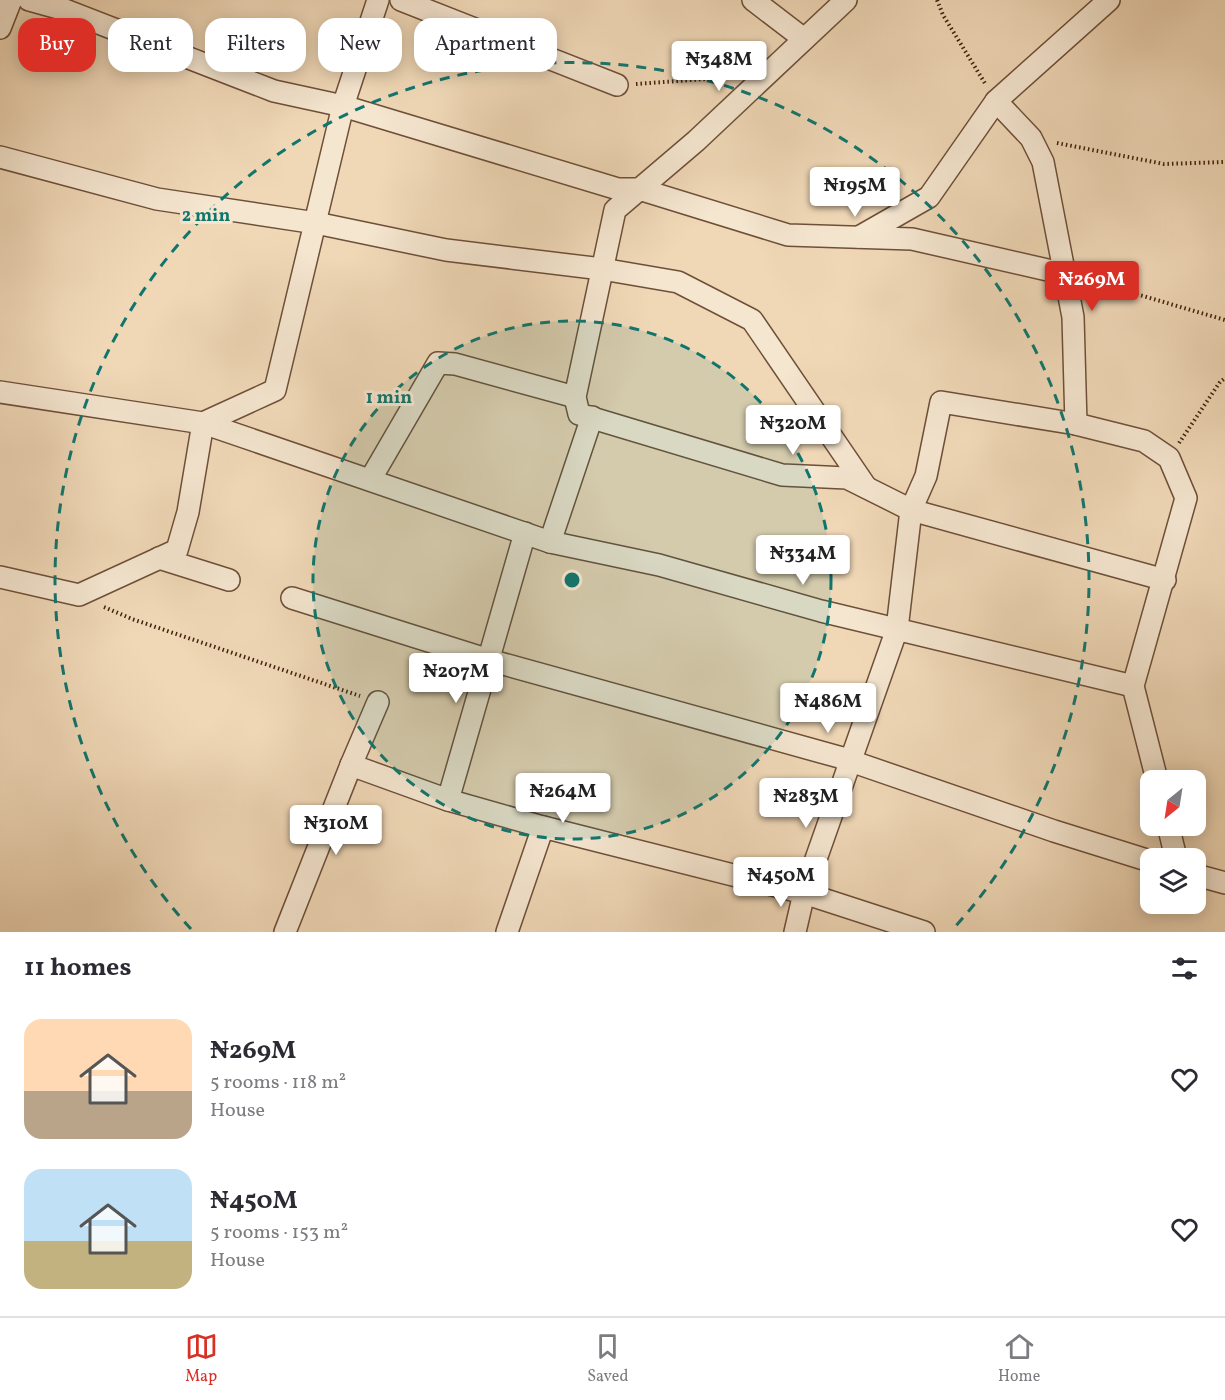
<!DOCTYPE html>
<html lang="en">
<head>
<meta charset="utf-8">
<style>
	body { margin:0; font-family:Vollkorn,serif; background:#f7f7f7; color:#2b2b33; height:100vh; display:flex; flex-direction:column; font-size:22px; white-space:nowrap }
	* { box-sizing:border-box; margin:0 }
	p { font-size:20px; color:#7c7c81 }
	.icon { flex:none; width:33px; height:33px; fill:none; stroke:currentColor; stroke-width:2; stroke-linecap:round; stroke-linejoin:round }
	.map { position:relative; height:932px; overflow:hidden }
	.drawer { display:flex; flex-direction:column; background:#fff; flex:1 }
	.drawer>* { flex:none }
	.top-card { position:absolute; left:18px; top:18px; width:600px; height:54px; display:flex; gap:12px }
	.needle { width:39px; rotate:210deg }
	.controls { position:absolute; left:1140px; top:770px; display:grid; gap:12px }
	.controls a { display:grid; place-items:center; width:66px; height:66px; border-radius:12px; background:#fff; box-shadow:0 3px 15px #0003; font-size:30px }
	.price { position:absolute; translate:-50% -51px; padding:0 14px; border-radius:6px; background:#fff; color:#222; font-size:20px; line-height:39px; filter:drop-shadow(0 2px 3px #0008) }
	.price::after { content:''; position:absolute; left:50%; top:36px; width:18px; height:14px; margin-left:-9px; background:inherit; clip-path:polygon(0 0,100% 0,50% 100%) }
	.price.selected { background:#d93025; color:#fff }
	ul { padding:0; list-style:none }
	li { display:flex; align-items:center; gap:18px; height:150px; padding:0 24px }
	li span { display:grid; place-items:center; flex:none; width:168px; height:120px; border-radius:18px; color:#555 }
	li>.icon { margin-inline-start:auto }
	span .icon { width:72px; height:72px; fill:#fffc; stroke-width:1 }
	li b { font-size:26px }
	h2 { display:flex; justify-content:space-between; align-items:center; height:72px; padding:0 24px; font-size:26px }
	.pill { padding:0 21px; border-radius:18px; background:#fff; box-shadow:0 3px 15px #0003; font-size:21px; line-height:54px }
	.pill.selected { background:#d93025; color:#fff }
	.tab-bar { display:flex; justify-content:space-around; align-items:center; height:84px; border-top:2px solid #e1e1e2; background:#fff; font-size:16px; color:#7c7c81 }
	.tab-bar a { display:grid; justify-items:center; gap:3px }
	.tab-bar .selected { color:#d93025 }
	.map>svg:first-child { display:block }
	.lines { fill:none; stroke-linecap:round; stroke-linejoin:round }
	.street-casing { stroke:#6e4f38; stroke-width:24 }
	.path { stroke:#43210d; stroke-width:4; stroke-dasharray:1.5 3; stroke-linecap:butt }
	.street { stroke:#f5e6d0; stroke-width:21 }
	.ring { fill:none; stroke:#0f766e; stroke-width:3; stroke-dasharray:10 8 }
	.centre { fill:#0f766e; stroke:#f5e6d0; stroke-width:3 }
	.ring-label { font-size:18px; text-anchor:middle; font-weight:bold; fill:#0f766e; stroke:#f5e6d0; stroke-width:6; stroke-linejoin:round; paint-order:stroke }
</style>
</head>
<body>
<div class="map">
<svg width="1225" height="932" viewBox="0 0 1225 932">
	<rect width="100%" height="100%" fill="#f0d8b7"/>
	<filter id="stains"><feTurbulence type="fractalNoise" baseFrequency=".00333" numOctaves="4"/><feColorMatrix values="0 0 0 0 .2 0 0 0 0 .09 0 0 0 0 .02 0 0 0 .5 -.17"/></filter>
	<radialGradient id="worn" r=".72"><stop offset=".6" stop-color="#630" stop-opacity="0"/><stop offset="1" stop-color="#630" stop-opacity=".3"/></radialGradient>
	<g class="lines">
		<g class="street-casing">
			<g id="street">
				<path d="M 29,0 L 65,10 L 274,91 L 343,106 L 378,0"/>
				<path d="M 401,0 L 617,85"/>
				<path d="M 753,0 L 804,39"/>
				<path d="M 846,0 L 696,141 L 615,210 L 575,397 L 579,414 L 782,475 L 847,478 L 911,510 L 1165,580"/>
				<path d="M 0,28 L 11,0"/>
				<path d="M 996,101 L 1109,0"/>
				<path d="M 0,157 L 157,199 L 316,223 L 446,250 L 602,269 L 678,282 L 752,320 L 866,487"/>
				<path d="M 859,237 L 929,197 L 996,101 L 1031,138 L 1043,162 L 1073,317 L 1076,424 L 1144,441 L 1169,458 L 1186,498 L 1133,686 L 1157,780"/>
				<path d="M 0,392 L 203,423 L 275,390 L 343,106 L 618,189 L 639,189 L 788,235 L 912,239 L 1065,274"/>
				<path d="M 592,417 L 550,542 L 659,565 L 821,611 L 1133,686"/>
				<path d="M 370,480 L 438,363 L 455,364 L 575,397"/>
				<path d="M 159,558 L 229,580"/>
				<path d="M 0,577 L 79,595 L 177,550 L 188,512 L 203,423 L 550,542"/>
				<path d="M 292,598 L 489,660 L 839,757 L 1054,831 L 1150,861"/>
				<path d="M 378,702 L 351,765 L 448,800 L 525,533"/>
				<path d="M 448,800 L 543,827 L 507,932"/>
				<path d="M 1168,825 L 1176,858"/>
				<path d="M 543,827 L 804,893 L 795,932"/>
				<path d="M 1196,875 L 1225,883"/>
				<path d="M 285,932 L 351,765"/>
				<path d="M 924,932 L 804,893 L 897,629 L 911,510 L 926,476 L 941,402 L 1076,424"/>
			</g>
		</g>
		<g class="path">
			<path d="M 937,0 L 943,15 L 986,85"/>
			<path d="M 636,84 L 733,77"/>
			<path d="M 1057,143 L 1164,164 L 1225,162"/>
			<path d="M 1085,279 L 1225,320"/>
			<path d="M 1179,443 L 1220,382 L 1225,378"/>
			<path d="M 104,607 L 132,619 L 360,696"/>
		</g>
		<use href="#street" class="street"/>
	</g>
	<circle cx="572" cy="580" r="259" fill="#0f766e" fill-opacity=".12"/>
	<g class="ring">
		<circle cx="572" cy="580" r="259"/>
		<path d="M191 929A517 517 0 1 1 953 929"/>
	</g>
	<circle cx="572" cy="580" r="9" class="centre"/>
	<g class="ring-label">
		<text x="206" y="221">2 min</text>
		<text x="389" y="403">1 min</text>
	</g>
	<rect width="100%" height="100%" filter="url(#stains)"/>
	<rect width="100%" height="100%" fill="url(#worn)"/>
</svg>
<div class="controls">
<a><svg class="needle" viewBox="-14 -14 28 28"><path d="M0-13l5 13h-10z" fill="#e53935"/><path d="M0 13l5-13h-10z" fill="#7c7c81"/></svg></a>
<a><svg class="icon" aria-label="layers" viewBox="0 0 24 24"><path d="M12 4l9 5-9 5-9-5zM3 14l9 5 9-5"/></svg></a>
</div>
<b class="price" style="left:719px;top:92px">₦348M</b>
<b class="price" style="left:855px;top:218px">₦195M</b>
<b class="price selected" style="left:1092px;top:312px">₦269M</b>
<b class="price" style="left:793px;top:456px">₦320M</b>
<b class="price" style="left:803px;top:586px">₦334M</b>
<b class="price" style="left:456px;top:704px">₦207M</b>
<b class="price" style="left:828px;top:734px">₦486M</b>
<b class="price" style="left:563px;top:824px">₦264M</b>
<b class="price" style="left:806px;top:829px">₦283M</b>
<b class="price" style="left:336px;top:856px">₦310M</b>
<b class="price" style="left:781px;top:908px">₦450M</b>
<div class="top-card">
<a class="pill selected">Buy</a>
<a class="pill">Rent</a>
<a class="pill">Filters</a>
<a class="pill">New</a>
<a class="pill">Apartment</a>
</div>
</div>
<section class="drawer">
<h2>11 homes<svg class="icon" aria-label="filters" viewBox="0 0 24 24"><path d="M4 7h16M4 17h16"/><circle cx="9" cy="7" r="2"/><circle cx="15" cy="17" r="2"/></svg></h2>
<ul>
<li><span style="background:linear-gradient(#ffd9b3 60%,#b9a48a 0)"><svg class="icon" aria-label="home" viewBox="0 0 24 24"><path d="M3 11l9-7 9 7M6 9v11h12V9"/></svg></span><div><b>₦269M</b><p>5 rooms · 118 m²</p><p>House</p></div><svg class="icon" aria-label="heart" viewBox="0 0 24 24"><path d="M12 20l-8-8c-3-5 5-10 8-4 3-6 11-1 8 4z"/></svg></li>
<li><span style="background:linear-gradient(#bfe0f5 60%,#c2b280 0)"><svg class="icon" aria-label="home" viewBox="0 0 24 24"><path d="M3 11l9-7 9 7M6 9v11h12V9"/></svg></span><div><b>₦450M</b><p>5 rooms · 153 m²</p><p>House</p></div><svg class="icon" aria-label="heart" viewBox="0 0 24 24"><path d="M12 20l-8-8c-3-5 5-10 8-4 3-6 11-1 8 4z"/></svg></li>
</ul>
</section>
<nav class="tab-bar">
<a class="selected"><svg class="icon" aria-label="map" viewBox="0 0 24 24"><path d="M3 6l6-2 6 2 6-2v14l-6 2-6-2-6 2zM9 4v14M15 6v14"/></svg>Map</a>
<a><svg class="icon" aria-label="saved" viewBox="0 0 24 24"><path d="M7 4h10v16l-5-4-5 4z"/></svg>Saved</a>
<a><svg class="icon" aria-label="home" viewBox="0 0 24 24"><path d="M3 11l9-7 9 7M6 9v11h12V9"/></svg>Home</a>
</nav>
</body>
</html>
